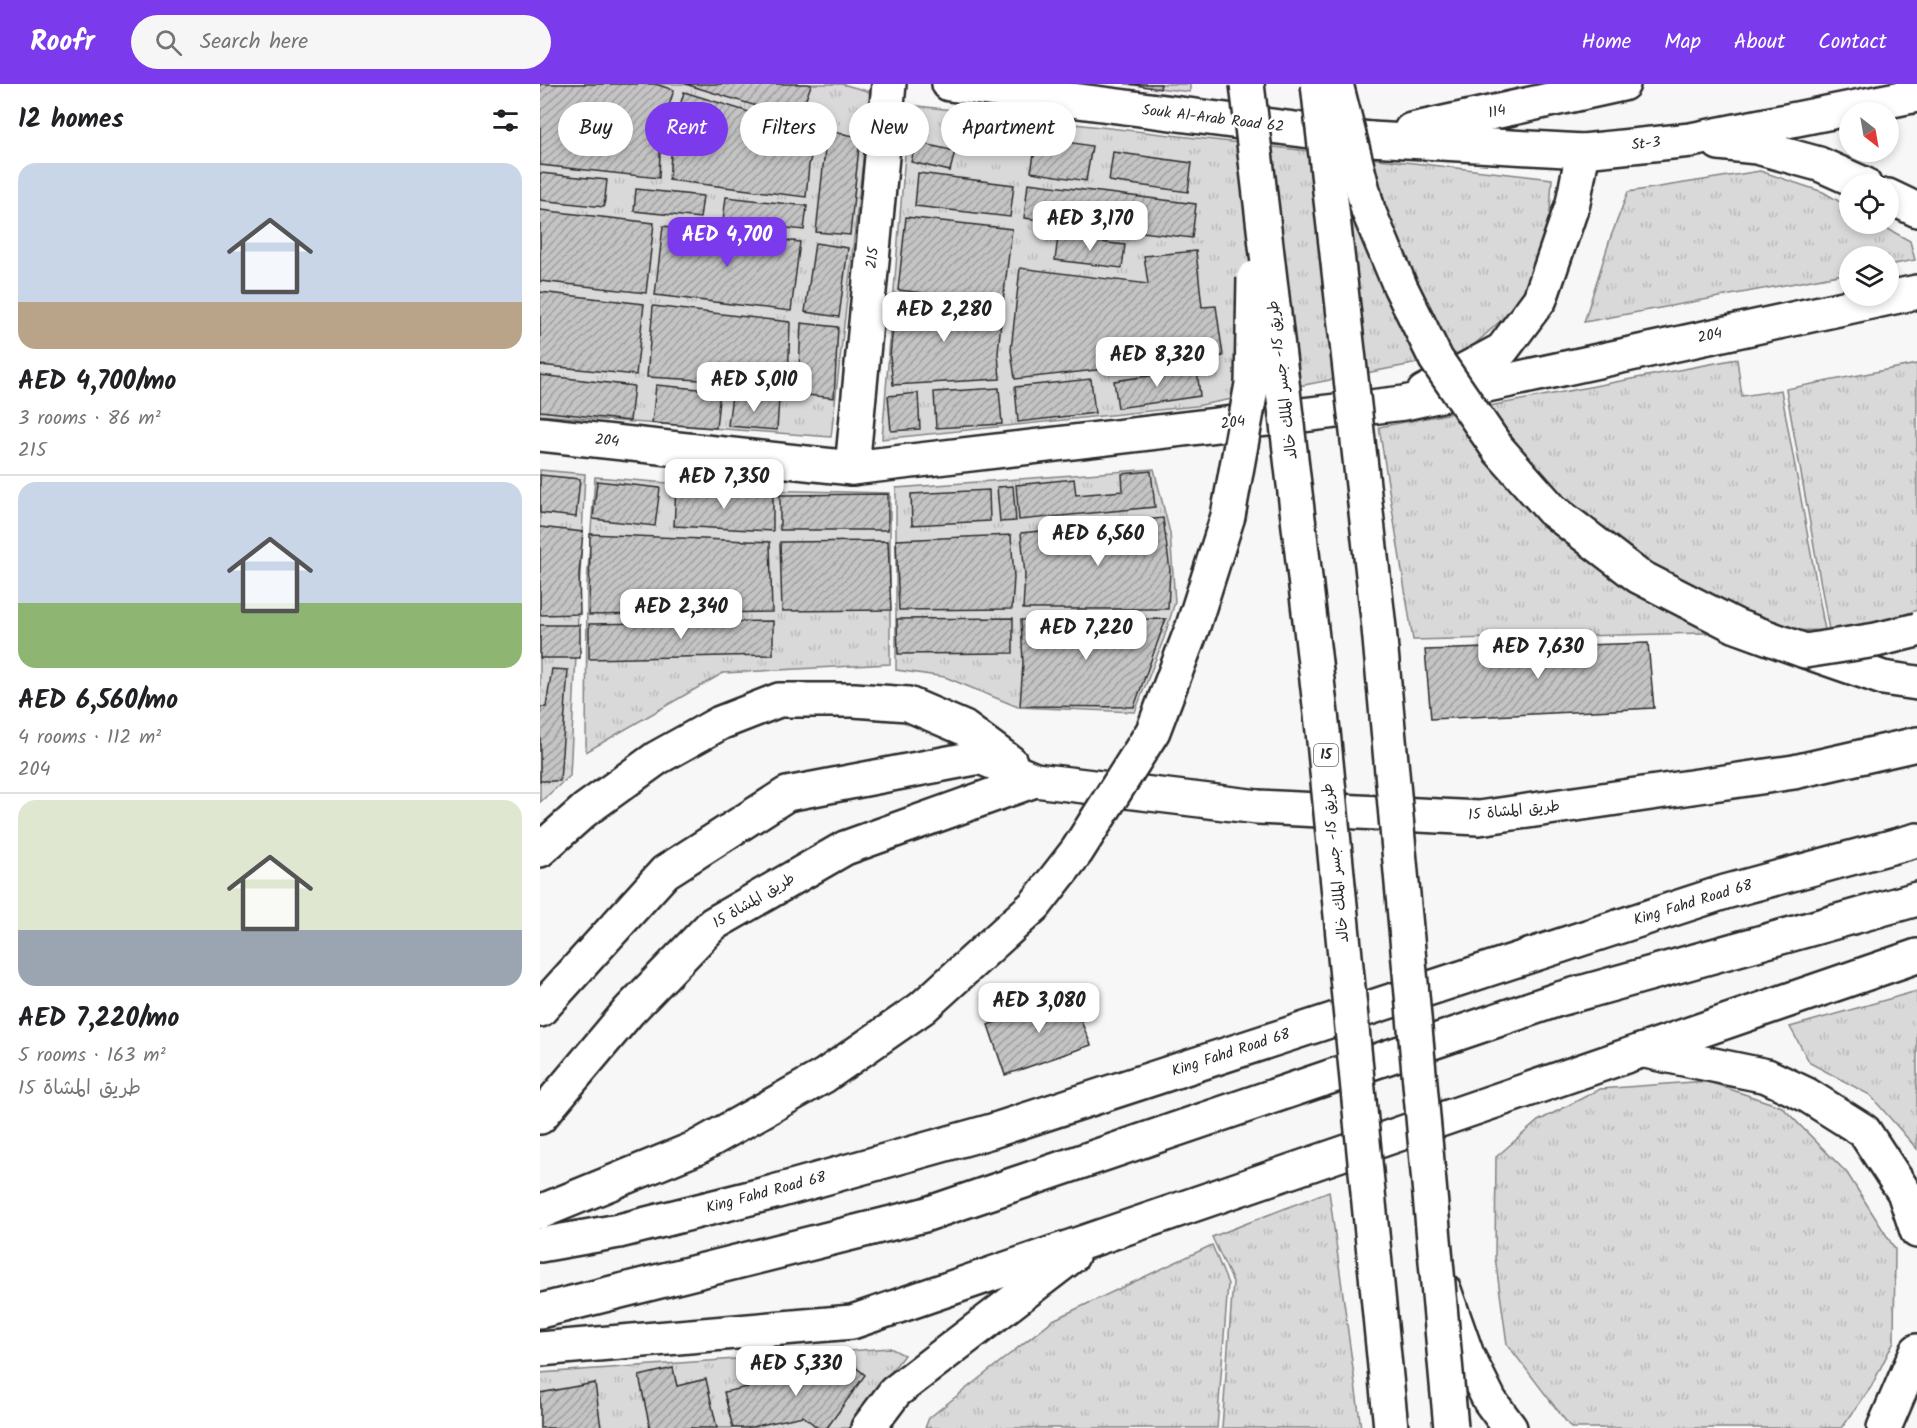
<!DOCTYPE html>
<html lang="en">
<head>
<meta charset="utf-8">
<style>
	body { margin:0; font-family:Kalam,"Playpen Sans Arabic",sans-serif; background:#f6f6f6; color:#202124; height:100vh; display:flex; flex-direction:column; font-size:22px; white-space:nowrap }
	* { box-sizing:border-box; margin:0 }
	p { font-size:20px; color:#757577 }
	.icon { flex:none; width:33px; height:33px; fill:none; stroke:currentColor; stroke-width:2; stroke-linecap:round; stroke-linejoin:round }
	.map { position:relative; flex:1; overflow:hidden }
	.details { display:flex; flex-direction:column; background:#fff; width:540px }
	.details>* { flex:none }
	.top-card { position:absolute; left:18px; top:18px; width:570px; height:54px; display:flex; gap:12px }
	.needle { width:39px; rotate:149deg }
	.controls { position:absolute; left:1299px; top:18px; display:grid; gap:12px }
	.controls a { display:grid; place-items:center; width:60px; height:60px; border-radius:50%; background:#fff; box-shadow:0 3px 9px #0003; font-size:30px }
	.price { position:absolute; translate:-50% -51px; padding:0 14px; border-radius:12px; background:#fff; color:#222; font-size:20px; line-height:39px; filter:drop-shadow(0 2px 3px #0008) }
	.price::after { content:''; position:absolute; left:50%; top:36px; width:18px; height:14px; margin-left:-9px; background:inherit; clip-path:polygon(0 0,100% 0,50% 100%) }
	.price.on { background:#7c3aed; color:#fff }
	ul { padding:0; list-style:none }
	li { display:grid; align-content:center; gap:12px; height:318px; padding:0 18px }
	li+li { border-top:2px solid #e0e0e0 }
	li span { display:grid; place-items:center; height:186px; border-radius:18px; color:#555 }
	li>.icon { margin-inline-start:auto }
	span .icon { width:108px; height:108px; fill:#fffc; stroke-width:1 }
	li b { font-size:26px }
	h2 { display:flex; justify-content:space-between; align-items:center; height:72px; padding:0 18px; font-size:26px }
	.chip { padding:0 21px; border-radius:27px; background:#fff; box-shadow:0 3px 9px #0003; font-size:21px; line-height:54px }
	.chip.on { background:#7c3aed; color:#fff }
	header { display:flex; align-items:center; gap:36px; box-sizing:border-box; height:84px; padding:0 30px; background:#7c3aed; color:#fff }
	header strong { font-size:28px }
	nav { display:flex; gap:33px; margin-inline-start:auto; font-size:21px }
	.search { width:420px; height:54px; background:#f6f6f6; display:flex; align-items:center; gap:15px; box-sizing:border-box; padding:0 21px; border-radius:33px; color:#757577; font-size:22px }
	main { display:flex; flex:1; min-height:0 }
	.map>svg:first-child { display:block }
	.park { fill:url(#park-tufts); stroke:#828282; stroke-width:1.5 }
	.building { fill:url(#building-hatch); stroke:#2b2b2b; stroke-width:1.5 }
	.lines { fill:none; stroke-linecap:round; stroke-linejoin:round }
	.minor-casing { stroke:#2b2b2b; stroke-width:38 }
	.major-casing { stroke:#2b2b2b; stroke-width:38 }
	.minor { stroke:#fff; stroke-width:33 }
	.major { stroke:#fff; stroke-width:33 }
	.major-bridge-casing { stroke:#2b2b2b; stroke-width:38; stroke-linecap:butt }
	.major-bridge { stroke:#fff; stroke-width:33 }
	.labels { text-anchor:middle; dominant-baseline:central; stroke-width:5; stroke-linejoin:round; paint-order:stroke }
	.shield { fill:#fff; stroke:#6b6b6b; stroke-width:1.5 }
	.shield-label { font-size:14px; font-weight:bold; fill:#2b2b2b }
	.street-label { font-size:15px; fill:#2b2b2b; stroke:#fff }
</style>
</head>
<body>
<header>
<strong>Roofr</strong>
<div class="search"><svg class="icon" aria-label="search" viewBox="0 0 24 24"><circle cx="10" cy="10" r="6"/><path d="M15 15l6 6"/></svg>Search here</div>
<nav><a>Home</a><a>Map</a><a>About</a><a>Contact</a></nav>
</header>
<main>
<section class="details">
<h2>12 homes<svg class="icon" aria-label="filters" viewBox="0 0 24 24"><path d="M4 7h16M4 17h16"/><circle cx="9" cy="7" r="2"/><circle cx="15" cy="17" r="2"/></svg></h2>
<ul>
<li><span style="background:linear-gradient(#c9d6e8 75%,#b9a48a 0)"><svg class="icon" aria-label="home" viewBox="0 0 24 24"><path d="M3 11l9-7 9 7M6 9v11h12V9"/></svg></span><div><b>AED 4,700/mo</b><p>3 rooms · 86 m²</p><p>215</p></div></li>
<li><span style="background:linear-gradient(#c9d6e8 65%,#8fb573 0)"><svg class="icon" aria-label="home" viewBox="0 0 24 24"><path d="M3 11l9-7 9 7M6 9v11h12V9"/></svg></span><div><b>AED 6,560/mo</b><p>4 rooms · 112 m²</p><p>204</p></div></li>
<li><span style="background:linear-gradient(#dfe7d0 70%,#9aa5b1 0)"><svg class="icon" aria-label="home" viewBox="0 0 24 24"><path d="M3 11l9-7 9 7M6 9v11h12V9"/></svg></span><div><b>AED 7,220/mo</b><p>5 rooms · 163 m²</p><p>طريق المشاة 15</p></div></li>
</ul>
</section>
<div class="map">
<svg width="1377" height="1344" viewBox="0 0 1377 1344">
	<defs>
		<pattern id="park-tufts" width="24" height="20" patternUnits="userSpaceOnUse" patternTransform="scale(1.5)"><rect width="24" height="20" fill="#d9d9d9"/><path d="M3 7l-1-3M5 7V3M7 7l1-3M15 17l-1-3M17 17v-4M19 17l1-3" fill="none" stroke="#bababa"/></pattern>
		<pattern id="building-hatch" width="6" height="6" patternUnits="userSpaceOnUse" patternTransform="scale(1.5)"><rect width="6" height="6" fill="#c4c4c4"/><path d="M-1 1l2-2M0 6l6-6M5 7l2-2" fill="none" stroke="#9f9f9f"/></pattern>
	</defs>
	<rect width="100%" height="100%" fill="#f7f7f7"/>
	<filter id="ink" filterUnits="userSpaceOnUse"><feTurbulence type="fractalNoise" baseFrequency=".0167" numOctaves="2"/><feDisplacementMap in="SourceGraphic" scale="12" xChannelSelector="R" yChannelSelector="G"/><feConvolveMatrix kernelMatrix="1 2 1 2 8 2 1 2 1" color-interpolation-filters="sRGB"/></filter>
	<g filter="url(#ink)">
		<g class="park">
			<path d="M 0,0 L 302,0 L 331,8 L 291,353 L 0,331 Z"/>
			<path d="M 585,0 L 650,0 L 650,8 Z"/>
			<path d="M 369,21 L 1012,95 L 1008,161 L 980,219 L 924,270 L 656,322 L 342,355 Z"/>
			<path d="M 1220,87 L 1283,108 L 1309,123 L 1310,140 L 1339,140 L 1370,157 L 1375,176 L 1349,181 L 1348,172 L 1310,172 L 1309,189 L 1044,238 L 1070,155 L 1088,108 Z"/>
			<path d="M 1197,275 L 1202,312 L 1241,306 L 1285,546 L 873,556 L 839,343 Z"/>
			<path d="M 1377,280 L 1377,526 L 1350,536 L 1289,546 L 1246,305 Z"/>
			<path d="M 614,385 L 630,449 L 635,518 L 624,554 L 595,628 L 478,623 L 405,593 L 356,586 L 356,404 Z"/>
			<path d="M 0,386 L 45,390 L 30,692 L 0,718 Z"/>
			<path d="M 55,393 L 212,406 L 350,409 L 350,580 L 183,589 L 46,668 L 47,499 Z"/>
			<path d="M 1377,907 L 1377,1065 L 1330,1011 L 1270,979 L 1250,943 Z"/>
			<path d="M 1166,997 L 1242,1023 L 1307,1089 L 1355,1165 L 1354,1257 L 1331,1303 L 1302,1344 L 1031,1344 L 967,1260 L 955,1173 L 956,1073 L 998,1037 L 1060,1005 Z"/>
			<path d="M 789,1107 L 821,1344 L 682,1344 L 693,1198 L 672,1153 Z"/>
			<path d="M 672,1161 L 688,1200 L 677,1344 L 385,1344 L 389,1334 L 513,1236 Z"/>
			<path d="M 350,1264 L 364,1271 L 309,1344 L 0,1344 L 0,1289 Z"/>
		</g>
		<g class="building">
			<path d="M 0,0 L 115,0 L 134,6 L 121,46 L 119,94 L 0,81 Z"/>
			<path d="M 145,0 L 267,0 L 271,1 L 265,18 L 286,25 L 281,42 Z"/>
			<path d="M 590,0 L 621,0 L 620,5 Z"/>
			<path d="M 144,8 L 277,49 L 269,81 L 266,113 L 129,96 L 133,46 Z"/>
			<path d="M 287,47 L 320,53 L 310,151 L 276,148 Z"/>
			<path d="M 497,53 L 552,62 L 546,97 L 491,88 Z"/>
			<path d="M 376,58 L 415,67 L 410,87 L 371,78 Z"/>
			<path d="M 573,68 L 652,79 L 648,108 L 569,97 Z"/>
			<path d="M 0,89 L 67,96 L 64,123 L 0,116 Z"/>
			<path d="M 378,89 L 474,101 L 470,133 L 375,122 Z"/>
			<path d="M 488,99 L 656,120 L 652,154 L 484,134 Z"/>
			<path d="M 96,105 L 163,112 L 160,134 L 94,127 Z"/>
			<path d="M 186,113 L 267,122 L 264,146 L 183,137 Z"/>
			<path d="M 0,126 L 114,139 L 106,209 L 0,197 Z"/>
			<path d="M 366,133 L 472,145 L 463,218 L 358,206 Z"/>
			<path d="M 123,142 L 260,158 L 251,227 L 115,211 Z"/>
			<path d="M 518,153 L 585,161 L 582,184 L 515,176 Z"/>
			<path d="M 275,159 L 308,164 L 299,233 L 265,228 Z"/>
			<path d="M 656,167 L 662,223 L 676,222 L 683,272 L 475,295 L 471,266 L 480,184 L 608,200 L 604,172 Z"/>
			<path d="M 0,208 L 104,220 L 96,291 L 0,281 Z"/>
			<path d="M 356,215 L 462,227 L 458,269 L 460,295 L 353,301 L 350,272 Z"/>
			<path d="M 113,222 L 250,238 L 248,301 L 107,293 Z"/>
			<path d="M 261,239 L 298,243 L 294,314 L 258,310 Z"/>
			<path d="M 657,285 L 660,312 L 578,324 L 574,297 Z"/>
			<path d="M 0,291 L 94,302 L 90,337 L 0,327 Z"/>
			<path d="M 551,295 L 555,329 L 478,338 L 475,303 Z"/>
			<path d="M 116,301 L 180,307 L 176,344 L 112,339 Z"/>
			<path d="M 459,304 L 462,340 L 396,344 L 394,308 Z"/>
			<path d="M 378,309 L 380,345 L 351,347 L 348,312 Z"/>
			<path d="M 192,311 L 239,315 L 237,346 L 188,342 Z"/>
			<path d="M 611,387 L 615,423 L 479,436 L 476,401 L 534,395 L 536,411 L 583,407 L 582,390 Z"/>
			<path d="M 0,391 L 40,395 L 36,433 L 0,429 Z"/>
			<path d="M 57,397 L 120,404 L 115,442 L 53,435 Z"/>
			<path d="M 473,402 L 476,437 L 460,438 L 457,403 Z"/>
			<path d="M 136,405 L 233,410 L 233,447 L 134,442 Z"/>
			<path d="M 449,406 L 450,437 L 372,441 L 371,410 Z"/>
			<path d="M 348,410 L 348,446 L 240,446 L 240,411 Z"/>
			<path d="M 623,434 L 630,486 L 628,525 L 483,525 L 485,491 L 481,449 Z"/>
			<path d="M 0,443 L 43,448 L 39,490 L 40,530 L 0,531 Z"/>
			<path d="M 50,450 L 230,458 L 232,528 L 49,531 Z"/>
			<path d="M 471,451 L 474,493 L 472,525 L 359,526 L 356,456 Z"/>
			<path d="M 348,457 L 351,526 L 242,527 L 240,458 Z"/>
			<path d="M 473,534 L 473,569 L 358,570 L 357,535 Z"/>
			<path d="M 626,535 L 594,623 L 480,622 L 483,580 L 481,536 Z"/>
			<path d="M 233,537 L 233,571 L 49,575 L 49,540 Z"/>
			<rect x="0" y="541" width="40" height="33"/>
			<path d="M 1108,559 L 1114,624 L 891,635 L 885,566 Z"/>
			<path d="M 12,585 L 28,586 L 20,697 L 0,697 L 0,623 L 6,623 Z"/>
			<path d="M 529,908 L 551,961 L 465,991 L 448,941 Z"/>
			<path d="M 297,1268 L 325,1291 L 287,1344 L 278,1344 L 263,1332 L 207,1344 L 193,1344 L 184,1308 L 287,1286 Z"/>
			<path d="M 133,1284 L 137,1302 L 166,1295 L 177,1344 L 110,1344 L 99,1292 Z"/>
			<path d="M 55,1299 L 61,1344 L 0,1344 L 0,1309 Z"/>
		</g>
		<g class="lines">
			<g class="minor-casing">
				<g id="minor">
					<path d="M 871,46 L 1083,0"/>
					<path d="M 831,55 L 1043,67 L 1151,56 L 1377,11"/>
					<path d="M 1179,59 L 1217,63 L 1279,80 L 1324,100"/>
					<path d="M 1348,112 L 1377,126"/>
					<path d="M 884,308 L 962,266 L 1000,215 L 1033,119 L 1043,67"/>
					<path d="M 312,384 L 349,0"/>
					<path d="M 0,766 L 45,726 L 117,674 L 180,639 L 239,616 L 314,616 L 368,620 L 424,644 L 470,678"/>
					<path d="M 0,926 L 125,788 L 247,710 L 440,673 L 495,696 L 718,723 L 939,734 L 1254,688 L 1377,660"/>
					<path d="M 0,1033 L 89,927 L 173,840 L 305,764 L 495,696"/>
				</g>
			</g>
			<g class="major-casing">
				<g id="major">
					<path d="M 409,0 L 831,55"/>
					<path d="M 0,350 L 312,384 L 864,319 L 1377,208"/>
					<path d="M 1265,567 L 1343,594 L 1377,599"/>
					<path d="M 1105,967 L 1227,992 L 1267,1011 L 1324,1047 L 1364,1108 L 1377,1147"/>
					<path d="M 0,1128 L 156,1064"/>
					<path d="M 0,1161 L 79,1147 L 234,1108 L 452,1047 L 1185,808 L 1377,756"/>
					<path d="M 904,1206 L 927,1271 L 950,1317 L 970,1344"/>
					<path d="M 0,1227 L 384,1131 L 1019,915 L 1377,815"/>
					<path d="M 0,1265 L 312,1238 L 1377,872"/>
					<path d="M 328,1344 L 355,1308 L 532,1172"/>
					<path d="M 1344,1344 L 1377,1267"/>
				</g>
			</g>
			<use href="#minor" class="minor"/>
			<use href="#major" class="major"/>
			<g class="major-bridge-casing">
				<g id="major-bridge">
					<path d="M 707,0 L 783,647 L 851,1344"/>
					<path d="M 778,0 L 839,544 L 911,1344"/>
					<path d="M 796,0 L 828,126 L 860,202 L 896,275 L 958,365 L 1012,426 L 1098,492 L 1196,542 L 1265,567 L 1336,556 L 1377,546"/>
					<path d="M 156,1064 L 284,992 L 382,924 L 495,821 L 537,767 L 613,647 L 653,542 L 688,432 L 712,300 L 714,194"/>
				</g>
			</g>
			<use href="#major-bridge" class="major-bridge"/>
		</g>
	</g>
	<g class="labels">
		<rect class="shield" x="774" y="660" width="24" height="22" rx="4.5"/>
		<g class="shield-label">
			<text x="786" y="671">15</text>
		</g>
		<g class="street-label">
			<text transform="translate(957 28) rotate(-12)">114</text>
			<text transform="translate(673 35) rotate(7)">Souk Al-Arab Road 62</text>
			<text transform="translate(1106 60) rotate(-6)">St-3</text>
			<text transform="translate(333 174) rotate(-84)">215</text>
			<text transform="translate(1170 252) rotate(-12)">204</text>
			<text transform="translate(743 296) rotate(-97)">طريق 15- جسر الملك خالد</text>
			<text transform="translate(693 339) rotate(-7)">204</text>
			<text transform="translate(67 357) rotate(6)">204</text>
			<text transform="translate(974 727) rotate(-6)">طريق المشاة 15</text>
			<text transform="translate(796 779) rotate(-96)">طريق 15- جسر الملك خالد</text>
			<text transform="translate(214 817) rotate(-31)">طريق المشاة 15</text>
			<text transform="translate(1153 819) rotate(-17)">King Fahd Road 68</text>
			<text transform="translate(691 969) rotate(-18)">King Fahd Road 68</text>
			<text transform="translate(226 1109) rotate(-15)">King Fahd Road 68</text>
		</g>
	</g>
</svg>
<div class="controls">
<a><svg class="needle" viewBox="-14 -14 28 28"><path d="M0-13l5 13h-10z" fill="#e53935"/><path d="M0 13l5-13h-10z" fill="#757577"/></svg></a>
<a><svg class="icon" aria-label="locate" viewBox="0 0 24 24"><circle cx="12" cy="12" r="6"/><path d="M12 2v4M12 18v4M2 12h4M18 12h4"/></svg></a>
<a><svg class="icon" aria-label="layers" viewBox="0 0 24 24"><path d="M12 4l9 5-9 5-9-5zM3 14l9 5 9-5"/></svg></a>
</div>
<b class="price" style="left:550px;top:168px">AED 3,170</b>
<b class="price on" style="left:187px;top:184px">AED 4,700</b>
<b class="price" style="left:404px;top:259px">AED 2,280</b>
<b class="price" style="left:617px;top:304px">AED 8,320</b>
<b class="price" style="left:214px;top:329px">AED 5,010</b>
<b class="price" style="left:184px;top:426px">AED 7,350</b>
<b class="price" style="left:558px;top:483px">AED 6,560</b>
<b class="price" style="left:141px;top:556px">AED 2,340</b>
<b class="price" style="left:546px;top:577px">AED 7,220</b>
<b class="price" style="left:998px;top:596px">AED 7,630</b>
<b class="price" style="left:499px;top:950px">AED 3,080</b>
<b class="price" style="left:256px;top:1313px">AED 5,330</b>
<div class="top-card">
<a class="chip">Buy</a>
<a class="chip on">Rent</a>
<a class="chip">Filters</a>
<a class="chip">New</a>
<a class="chip">Apartment</a>
</div>
</div>
</main>
</body>
</html>
